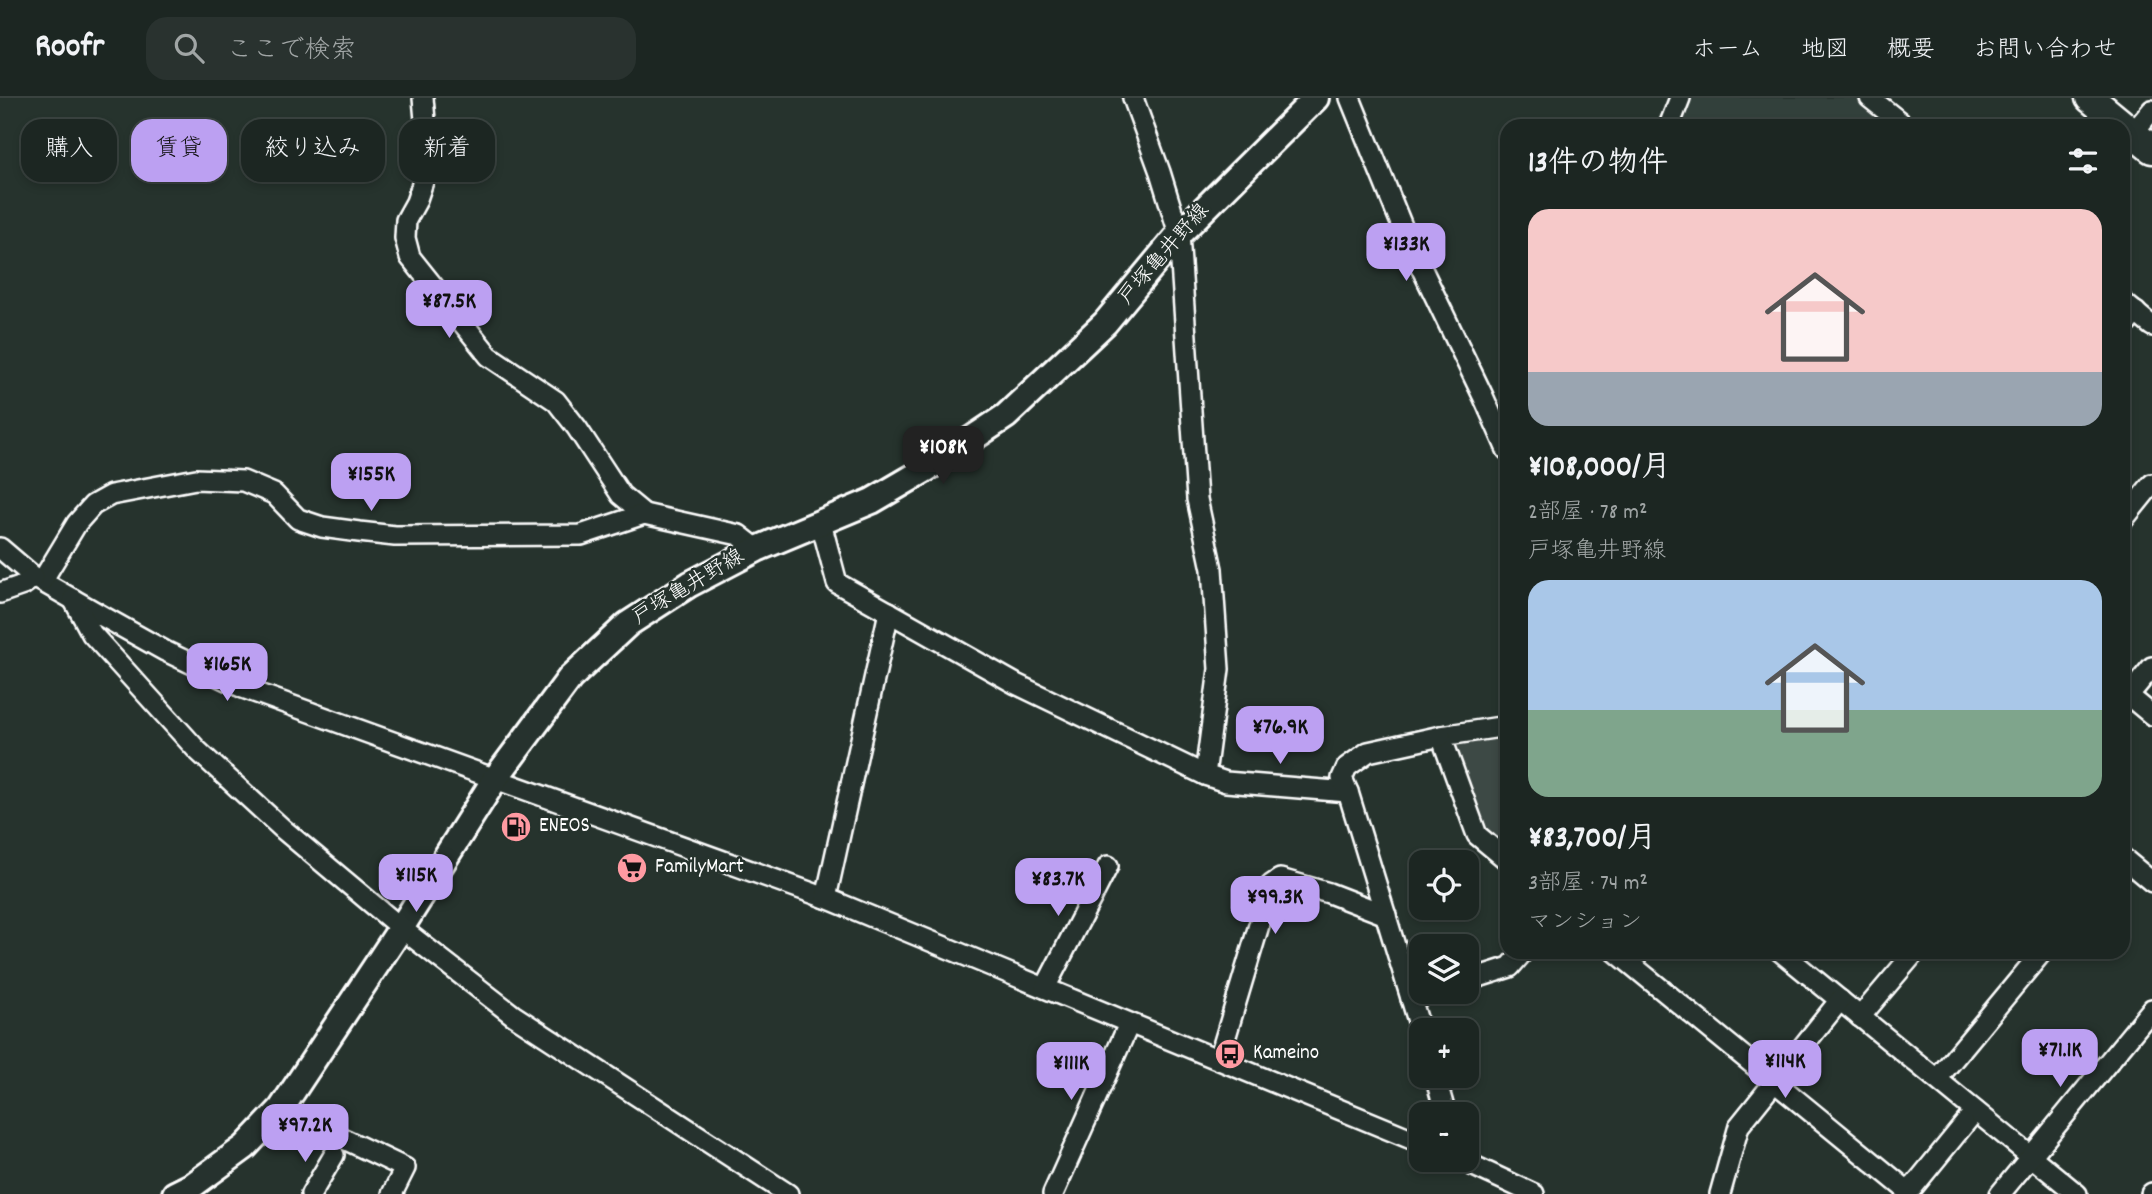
<!DOCTYPE html>
<html lang="ja">
<head>
<meta charset="utf-8">
<style>
	body { margin:0; font-family:Dekko,"Klee One",sans-serif; background:#29322f; color:#f1f3f6; height:100vh; display:flex; flex-direction:column; font-size:26px; white-space:nowrap }
	* { box-sizing:border-box; margin:0 }
	p { font-size:23px; color:#a0a5a5 }
	.icon { flex:none; width:38px; height:38px; fill:none; stroke:currentColor; stroke-width:2; stroke-linecap:round; stroke-linejoin:round }
	.map { position:relative; flex:1; overflow:hidden }
	.details { position:absolute; left:1500px; top:21px; width:630px; height:840px; display:flex; flex-direction:column; background:#1c2622; border-radius:21px; box-shadow:0 4px 10px #0003,0 0 0 2px #3a4340 }
	.details>* { flex:none }
	.top-card { position:absolute; left:21px; top:21px; width:665px; height:63px; display:flex; gap:14px }
	.tools { position:absolute; left:1409px; top:752px; display:grid; gap:14px }
	.tools a { display:grid; place-items:center; width:70px; height:70px; border-radius:14px; background:#1c2622; box-shadow:0 4px 10px #0003,0 0 0 2px #3a4340; font-size:35px }
	.price { position:absolute; translate:-50% -60px; padding:0 16px; border-radius:14px; background:#bca0f2; color:#111; font-size:23px; line-height:46px; filter:drop-shadow(0 2px 4px #0008) }
	.price::after { content:''; position:absolute; left:50%; top:42px; width:21px; height:16px; margin-left:-10px; background:inherit; clip-path:polygon(0 0,100% 0,50% 100%) }
	.price.on { background:#222; color:#fff }
	ul { padding:0; list-style:none }
	li { display:grid; align-content:center; gap:14px; height:371px; padding:0 28px }
	li span { display:grid; place-items:center; height:217px; border-radius:21px; color:#555 }
	li>.icon { margin-inline-start:auto }
	span .icon { width:126px; height:126px; fill:#fffc; stroke-width:1 }
	li b { font-size:30px }
	h2 { display:flex; justify-content:space-between; align-items:center; height:84px; padding:0 28px; font-size:30px }
	.chip { padding:0 24px; border-radius:21px; background:#1c2622; box-shadow:0 4px 10px #0003,0 0 0 2px #3a4340; font-size:24px; line-height:63px }
	.chip.on { background:#bca0f2; color:#111 }
	header { display:flex; align-items:center; gap:42px; box-sizing:border-box; height:98px; padding:0 35px; background:#1c2622; border-bottom:2px solid #3a4340 }
	header strong { font-size:33px }
	nav { display:flex; gap:38px; margin-inline-start:auto; font-size:24px }
	.search { width:490px; height:63px; background:#29322f; display:flex; align-items:center; gap:18px; box-sizing:border-box; padding:0 24px; border-radius:21px; color:#a0a5a5; font-size:26px }
	.map>svg:first-child { display:block }
	.built { fill:#333f3a }
	.green { fill:#3e4944; stroke:#9ea4a2; stroke-width:2 }
	.lines { fill:none; stroke-linecap:round; stroke-linejoin:round }
	.minor-casing { stroke:#fff; stroke-width:24 }
	.major-casing { stroke:#fff; stroke-width:30 }
	.highway-casing { stroke:#fff; stroke-width:33 }
	.minor { stroke:#26332d; stroke-width:19 }
	.major { stroke:#26332d; stroke-width:24 }
	.highway { stroke:#26332d; stroke-width:28 }
	.labels { text-anchor:middle; dominant-baseline:central; stroke-width:5; stroke-linejoin:round; paint-order:stroke }
	.street-label { font-size:21px; fill:#fff; stroke:#26332d }
	.poi-label { font-size:21px; fill:#fff; stroke:#26332d; text-anchor:start }
</style>
</head>
<body>
<header>
<strong>Roofr</strong>
<div class="search"><svg class="icon" aria-label="search" viewBox="0 0 24 24"><circle cx="10" cy="10" r="6"/><path d="M15 15l6 6"/></svg>ここで検索</div>
<nav><a>ホーム</a><a>地図</a><a>概要</a><a>お問い合わせ</a></nav>
</header>
<div class="map">
<svg width="2152" height="1096" viewBox="0 0 2152 1096">
	<rect width="100%" height="100%" fill="#26332d"/>
	<filter id="ink" filterUnits="userSpaceOnUse"><feTurbulence type="fractalNoise" baseFrequency=".0143" numOctaves="2"/><feDisplacementMap in="SourceGraphic" scale="14" xChannelSelector="R" yChannelSelector="G"/><feConvolveMatrix kernelMatrix="1 2 1 2 8 2 1 2 1" color-interpolation-filters="sRGB"/></filter>
	<g filter="url(#ink)">
		<path class="built" d="M 1685,0 L 1858,0 L 1892,28 L 1674,28 Z"/>
		<path class="green" d="M 1503,635 L 1507,638 L 1507,753 L 1483,733 L 1450,645 Z"/>
		<g class="lines">
			<g class="minor-casing">
				<g id="minor">
					<path d="M 423,0 L 429,66 L 416,104 L 406,122 L 405,140 L 410,159 L 489,258 L 556,303 L 577,330 L 621,397 L 644,416"/>
					<path d="M 1133,0 L 1160,74 L 1179,136 L 1197,401 L 1212,471 L 1219,571 L 1205,677"/>
					<path d="M 1350,0 L 1406,138 L 1483,298 L 1507,352"/>
					<path d="M 1870,0 L 1905,28"/>
					<path d="M 1669,28 L 1680,0"/>
					<path d="M 2123,47 L 2152,12"/>
					<path d="M 2123,204 L 2152,228"/>
					<path d="M 2123,230 L 2136,214"/>
					<path d="M 2123,422 L 2152,386"/>
					<path d="M 821,425 L 837,485 L 1016,586 L 1205,677 L 1226,684 L 1348,694"/>
					<path d="M 0,450 L 34,479 L 104,519 L 165,553 L 243,590 L 826,800 L 1421,1045"/>
					<path d="M 42,483 L 77,425 L 93,407 L 111,397 L 196,381 L 243,383 L 274,396 L 298,421 L 322,429 L 359,434 L 395,438 L 581,437 L 644,416 L 739,437 L 757,451"/>
					<path d="M 0,495 L 23,487 L 34,479"/>
					<path d="M 73,501 L 92,536 L 197,652 L 284,732 L 401,830 L 513,917 L 788,1096"/>
					<path d="M 2123,593 L 2152,617"/>
					<path d="M 2123,604 L 2152,569"/>
					<path d="M 1507,628 L 1441,638 L 1477,737 L 1507,762"/>
					<path d="M 2123,760 L 2152,784"/>
					<path d="M 826,800 L 889,514"/>
					<path d="M 1616,854 L 1909,1094 L 1975,1013"/>
					<path d="M 1781,854 L 2077,1096"/>
					<path d="M 1466,883 L 1510,869 L 1523,854"/>
					<path d="M 1045,890 L 1108,768"/>
					<path d="M 1411,901 L 1432,894"/>
					<path d="M 1860,919 L 1915,854"/>
					<path d="M 1421,933 L 1348,694 L 1342,680 L 1347,669 L 1368,654 L 1441,638"/>
					<path d="M 1219,961 L 1271,787 L 1280,781 L 1329,795 L 1386,817"/>
					<path d="M 1435,978 L 1446,1017"/>
					<path d="M 1937,981 L 2042,854"/>
					<path d="M 281,1011 L 405,1070 L 392,1096"/>
					<path d="M 1461,1062 L 1534,1096"/>
					<path d="M 311,1096 L 334,1057"/>
					<path d="M 1053,1096 L 1129,926"/>
					<path d="M 1720,1096 L 1739,1028 L 1840,902"/>
					<path d="M 2000,1096 L 2152,911"/>
					<path d="M 2151,1096 L 2152,1095"/>
				</g>
			</g>
			<g class="major-casing">
				<path id="major" d="M 175,1096 L 193,1087 L 245,1049 L 281,1011 L 401,830 L 495,681 L 570,580 L 628,526 L 690,486 L 757,451 L 872,403 L 925,372 L 1006,318 L 1105,225 L 1179,136 L 1316,0"/>
			</g>
			<g class="highway-casing">
				<path id="highway" d="M 2090,0 L 2152,51"/>
			</g>
			<use href="#minor" class="minor"/>
			<use href="#major" class="major"/>
			<use href="#highway" class="highway"/>
		</g>
	</g>
	<defs>
		<g id="fuel-disc" transform="scale(1.575)"><circle r="9.5" fill="#ff9aa2" stroke="#26332d"/><path d="M-5.5-6h7V0h2V4h1.3V-2.5L3-4.5l.8-.8L6-3V5H2.5V1h-1V6h-7ZM-4.2-4.7v3.2H.2V-4.7Z" fill="#111"/></g>
		<g id="supermarket-disc" transform="scale(1.575)"><circle r="9.5" fill="#ff9aa2" stroke="#26332d"/><path d="M-6-5.5h2.5l.6 2H6L4.5 2H-2.5L-4.4-4H-6ZM-1.5 3.2a1.3 1.3 0 1 0 .1 0ZM3 3.2a1.3 1.3 0 1 0 .1 0Z" fill="#111"/></g>
		<g id="bus-disc" transform="scale(1.575)"><circle r="9.5" fill="#ff9aa2" stroke="#26332d"/><path d="M-5-6H5V4H4V6H2V4H-2V6H-4V4H-5ZM-3.5-4V0h7V-4ZM-3.5 1.2v1.5H-2V1.2ZM2 1.2v1.5H3.5V1.2Z" fill="#111"/></g>
	</defs>
	<g fill-rule="evenodd">
		<use href="#fuel-disc" x="516" y="729"/>
		<use href="#supermarket-disc" x="632" y="770"/>
		<use href="#bus-disc" x="1230" y="956"/>
	</g>
	<g class="labels">
		<g class="street-label">
			<text transform="translate(1165 157) rotate(-49)">戸塚亀井野線</text>
			<text transform="translate(689 490) rotate(-31)">戸塚亀井野線</text>
		</g>
		<g class="poi-label">
			<text x="539" y="729">ENEOS</text>
			<text x="655" y="770">FamilyMart</text>
			<text x="1253" y="956">Kameino</text>
		</g>
	</g>
</svg>
<div class="tools">
<a><svg class="icon" aria-label="locate" viewBox="0 0 24 24"><circle cx="12" cy="12" r="6"/><path d="M12 2v4M12 18v4M2 12h4M18 12h4"/></svg></a>
<a><svg class="icon" aria-label="layers" viewBox="0 0 24 24"><path d="M12 4l9 5-9 5-9-5zM3 14l9 5 9-5"/></svg></a>
<a>+</a>
<a>−</a>
</div>
<b class="price" style="left:1406px;top:185px">¥133K</b>
<b class="price" style="left:449px;top:242px">¥87.5K</b>
<b class="price on" style="left:943px;top:388px">¥108K</b>
<b class="price" style="left:371px;top:415px">¥155K</b>
<b class="price" style="left:227px;top:605px">¥165K</b>
<b class="price" style="left:1280px;top:668px">¥76.9K</b>
<b class="price" style="left:416px;top:816px">¥115K</b>
<b class="price" style="left:1058px;top:820px">¥83.7K</b>
<b class="price" style="left:1275px;top:838px">¥99.3K</b>
<b class="price" style="left:2060px;top:991px">¥71.1K</b>
<b class="price" style="left:1785px;top:1002px">¥114K</b>
<b class="price" style="left:1071px;top:1004px">¥111K</b>
<b class="price" style="left:305px;top:1066px">¥97.2K</b>
<div class="top-card">
<a class="chip">購入</a>
<a class="chip on">賃貸</a>
<a class="chip">絞り込み</a>
<a class="chip">新着</a>
</div>
<section class="details">
<h2>13件の物件<svg class="icon" aria-label="filters" viewBox="0 0 24 24"><path d="M4 7h16M4 17h16"/><circle cx="9" cy="7" r="2"/><circle cx="15" cy="17" r="2"/></svg></h2>
<ul>
<li><span style="background:linear-gradient(#f6c9c9 75%,#9aa5b1 0)"><svg class="icon" aria-label="home" viewBox="0 0 24 24"><path d="M3 11l9-7 9 7M6 9v11h12V9"/></svg></span><div><b>¥108,000/月</b><p>2部屋 · 78 m²</p><p>戸塚亀井野線</p></div></li>
<li><span style="background:linear-gradient(#a9c7e8 60%,#7fa58c 0)"><svg class="icon" aria-label="home" viewBox="0 0 24 24"><path d="M3 11l9-7 9 7M6 9v11h12V9"/></svg></span><div><b>¥83,700/月</b><p>3部屋 · 74 m²</p><p>マンション</p></div></li>
</ul>
</section>
</div>
</body>
</html>
